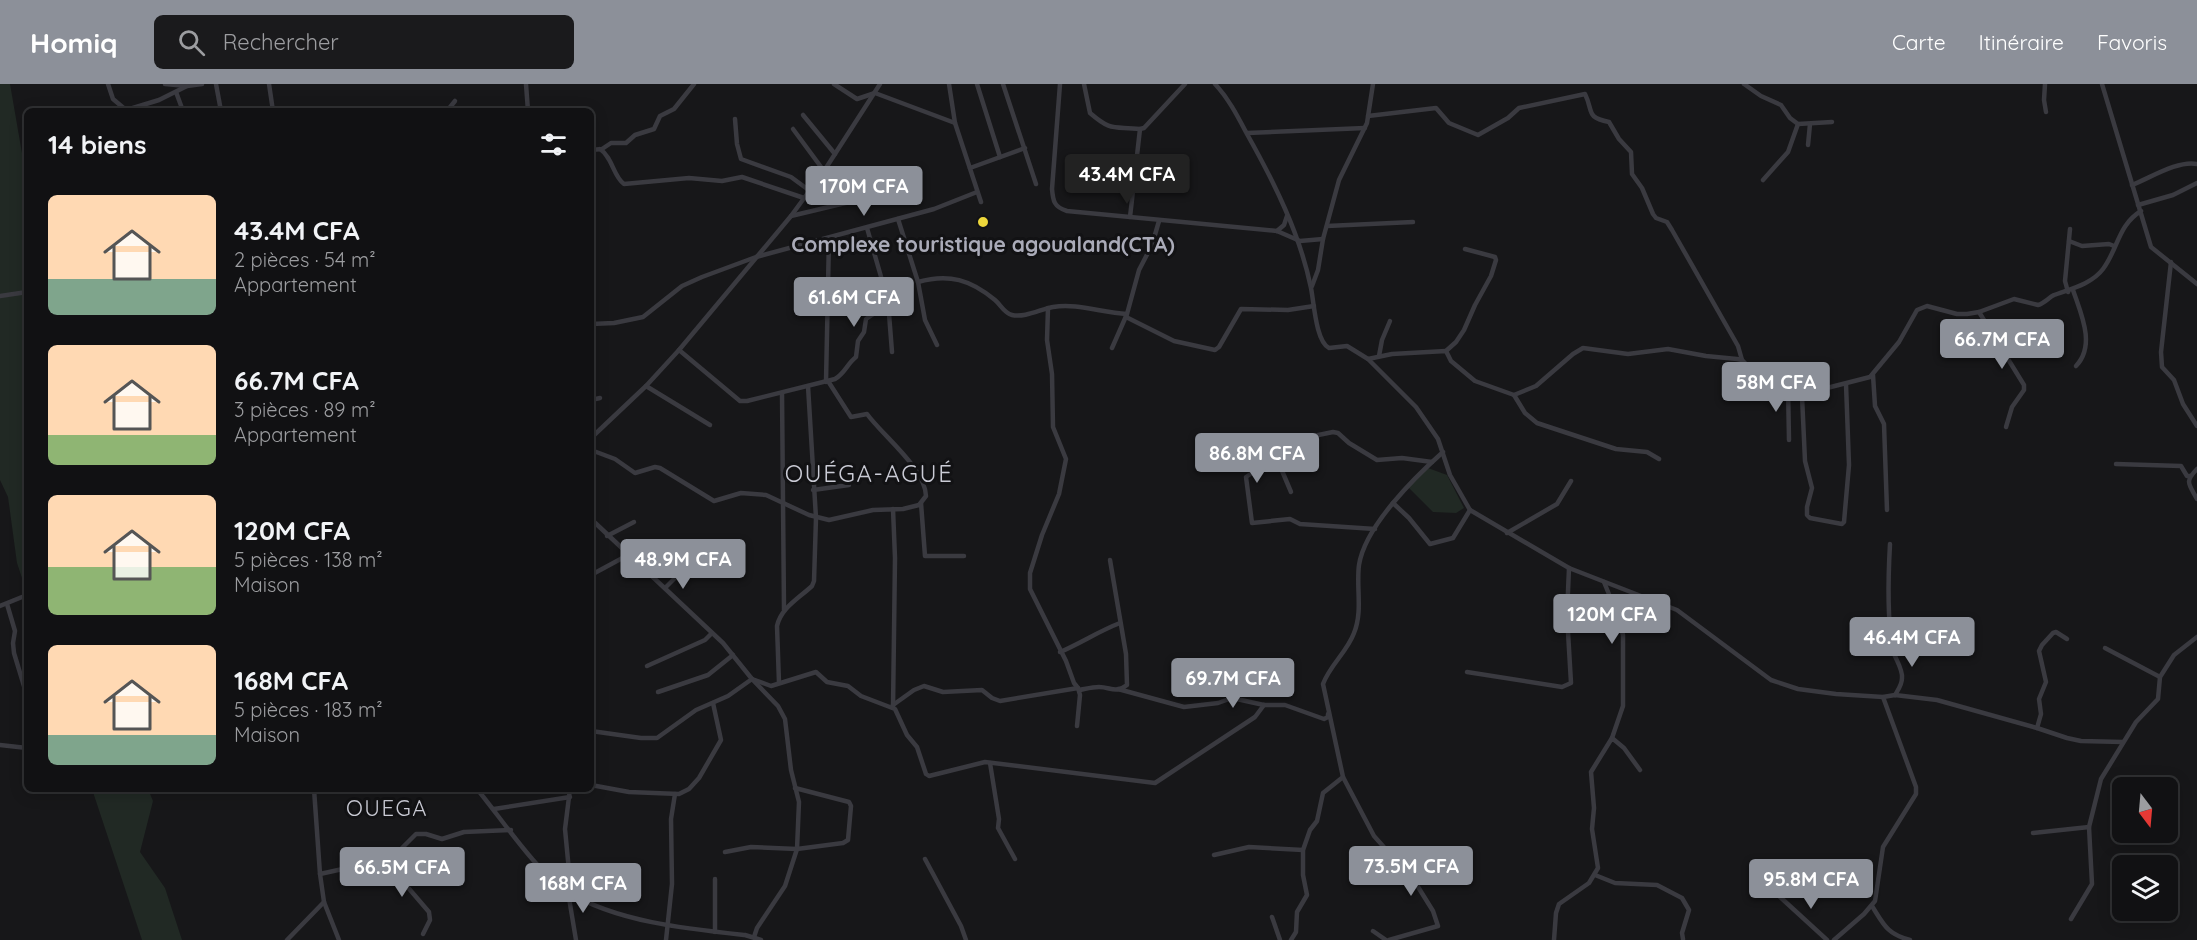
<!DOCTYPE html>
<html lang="fr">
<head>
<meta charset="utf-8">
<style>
	body { margin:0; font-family:Quicksand,sans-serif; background:#1a1a1c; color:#f1f3f6; height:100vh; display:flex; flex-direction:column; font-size:22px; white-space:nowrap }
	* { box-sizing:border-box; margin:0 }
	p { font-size:20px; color:#9c9da0 }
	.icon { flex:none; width:33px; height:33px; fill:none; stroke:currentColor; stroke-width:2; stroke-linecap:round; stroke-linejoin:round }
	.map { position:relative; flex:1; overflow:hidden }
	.drawer { position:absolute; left:24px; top:24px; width:570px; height:684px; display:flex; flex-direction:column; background:#111113; border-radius:9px; box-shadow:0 3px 15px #0003,0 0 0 2px #303133 }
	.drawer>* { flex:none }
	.needle { width:39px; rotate:164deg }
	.buttons { position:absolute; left:2112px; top:693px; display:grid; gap:12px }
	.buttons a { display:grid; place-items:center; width:66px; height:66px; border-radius:9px; background:#111113; box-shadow:0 3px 15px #0003,0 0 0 2px #303133; font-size:30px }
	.price { position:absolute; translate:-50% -51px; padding:0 14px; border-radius:6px; background:#8c9099; color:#fff; font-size:20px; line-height:39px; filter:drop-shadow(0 2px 3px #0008) }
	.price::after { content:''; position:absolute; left:50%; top:36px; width:18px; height:14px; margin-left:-9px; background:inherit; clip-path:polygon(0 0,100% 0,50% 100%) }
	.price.selected { background:#222; color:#fff }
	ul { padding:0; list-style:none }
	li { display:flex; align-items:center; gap:18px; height:150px; padding:0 24px }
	li span { display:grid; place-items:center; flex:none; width:168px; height:120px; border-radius:9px; color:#555 }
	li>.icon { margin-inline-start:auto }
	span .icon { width:72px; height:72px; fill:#fffc; stroke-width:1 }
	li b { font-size:26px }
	h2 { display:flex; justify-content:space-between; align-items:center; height:72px; padding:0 24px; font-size:26px }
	header { display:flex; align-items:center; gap:36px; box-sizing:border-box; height:84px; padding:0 30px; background:#8c9099; color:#fff }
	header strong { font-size:28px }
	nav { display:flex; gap:33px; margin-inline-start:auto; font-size:21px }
	.search { width:420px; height:54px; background:#1a1a1c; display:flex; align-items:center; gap:15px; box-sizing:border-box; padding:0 21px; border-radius:9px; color:#9c9da0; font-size:22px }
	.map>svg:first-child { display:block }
	.green { fill:#212924 }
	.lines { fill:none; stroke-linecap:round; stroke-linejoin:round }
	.street { stroke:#3a3a40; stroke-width:4.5 }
	.poi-dot { fill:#edd73b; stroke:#121214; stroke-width:2 }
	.labels { text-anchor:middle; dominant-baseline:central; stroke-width:6; stroke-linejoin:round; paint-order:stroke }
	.poi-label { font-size:21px; font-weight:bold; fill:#aaabb8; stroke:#121214 }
	.neighbourhood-label { font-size:22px; letter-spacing:1.5px; fill:#cacbd5; stroke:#121214 }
	.quarter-label { font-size:24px; letter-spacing:1.5px; fill:#cacbd5; stroke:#121214 }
</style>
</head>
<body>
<header>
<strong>Homiq</strong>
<div class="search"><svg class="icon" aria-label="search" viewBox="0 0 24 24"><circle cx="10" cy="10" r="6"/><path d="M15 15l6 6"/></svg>Rechercher</div>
<nav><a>Carte</a><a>Itinéraire</a><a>Favoris</a></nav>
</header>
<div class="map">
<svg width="2197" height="856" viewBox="0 0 2197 856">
	<rect width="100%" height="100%" fill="#171719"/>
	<g class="green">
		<path d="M 0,0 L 10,0 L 27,98 L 27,509 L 17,479 L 8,413 L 0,396 Z"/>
		<path d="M 1428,384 L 1447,391 L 1464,424 L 1456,429 L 1433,428 L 1408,403 Z"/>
		<path d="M 92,705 L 148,705 L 153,717 L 140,768 L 165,804 L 182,856 L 142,856 Z"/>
	</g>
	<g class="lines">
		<g class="street">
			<path d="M 108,0 L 113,15 L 126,26"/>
			<path d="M 165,0 L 187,2 L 202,0"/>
			<path d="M 216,0 L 221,27"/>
			<path d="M 269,0 L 273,27"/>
			<path d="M 526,0 L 528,27"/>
			<path d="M 834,0 L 857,15 L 875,9 L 955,39"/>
			<path d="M 949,0 L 955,39 L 981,118"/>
			<path d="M 977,0 L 1000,73"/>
			<path d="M 1003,0 L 1036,100"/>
			<path d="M 1060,0 L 1052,105 C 1053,117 1054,123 1067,127 L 1277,147 L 1300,157 L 1323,155"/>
			<path d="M 1084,0 L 1090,29 C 1112,48 1113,42 1140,45 L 1144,44 L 1185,0"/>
			<path d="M 1215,0 C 1229,15 1238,33 1247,50 C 1274,98 1300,150 1311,204 C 1314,219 1316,258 1329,264 L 1347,262 L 1368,275 L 1416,323 L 1438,355 L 1450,391 L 1470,426 L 1569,484 L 1677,526 L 1771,596 L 1798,605 L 1836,610 L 1883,613 L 1895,611 L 1937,616 L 2037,644 L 2067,654 L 2081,657 L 2123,658"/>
			<path d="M 1744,0 L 1761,12 L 1781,21 L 1790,34 L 1798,40 L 1832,38"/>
			<path d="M 2045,0 L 2044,16 L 2046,28"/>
			<path d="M 2102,0 L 2151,163 L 2197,200"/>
			<path d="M 176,8 L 183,27"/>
			<path d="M 123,27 L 159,16 L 187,2"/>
			<path d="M 447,27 L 455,17"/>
			<path d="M 803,31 L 835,70"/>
			<path d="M 1368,32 L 1436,24 L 1449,39 L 1478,51 L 1508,34 L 1519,24 L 1585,10 C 1594,28 1585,33 1609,38 L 1619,55 L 1631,68 L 1632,90 L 1642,104 L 1653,130 L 1656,134 L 1667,138 L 1672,146 L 1738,262 L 1742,276"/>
			<path d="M 735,35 L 737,60 L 741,75 L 791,93 L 810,107"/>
			<path d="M 793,45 L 824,87"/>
			<path d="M 1247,49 L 1365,44"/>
			<path d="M 1808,61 L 1810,40"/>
			<path d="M 600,65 C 613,74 613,92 624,100 L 689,94 L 722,97 L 742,93 L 804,114"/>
			<path d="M 591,66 L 602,65 L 611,59 L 626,59 L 635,51 L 654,45 L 660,32 L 674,25 L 694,0"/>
			<path d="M 970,84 L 1025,64"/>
			<path d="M 1763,96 L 1788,68 L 1798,40"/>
			<path d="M 2132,101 C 2150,94 2178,76 2197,80"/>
			<path d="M 2138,121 L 2173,111 L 2197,99"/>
			<path d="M 791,132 L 858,116"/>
			<path d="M 1130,133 L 1140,45"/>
			<path d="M 898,135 L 918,198 L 925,236 L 937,261"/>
			<path d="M 1327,142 L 1413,138"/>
			<path d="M 867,144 L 888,217 L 892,268"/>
			<path d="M 1277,147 L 1284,141 L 1287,132"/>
			<path d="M 2069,157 L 2082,162 L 2109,160 L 2114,162"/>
			<path d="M 2171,178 L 2161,268 L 2162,283 L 2174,296 L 2183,320 L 2197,342"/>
			<path d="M 918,198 C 949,189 971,196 995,216 C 1001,221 1004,229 1012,231 C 1025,234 1041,225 1053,223 C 1078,219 1102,229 1127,230"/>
			<path d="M 1312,202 L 1318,186 L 1323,155 L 1339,96 L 1367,39 L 1373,0"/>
			<path d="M 2073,206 C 2081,230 2096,261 2076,282"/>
			<path d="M 2068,208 L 2065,197 L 2070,145"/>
			<path d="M 0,212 L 27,208"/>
			<path d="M 1048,224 L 1047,256 L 1052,290 L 1053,343 L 1066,375 L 1059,410 L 1042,451 L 1030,489 L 1030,505 L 1066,577 L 1074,599 L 1078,604 L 1080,611 L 1077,642"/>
			<path d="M 1979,228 L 2024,301 L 2024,306 L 2012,323 L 2006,343"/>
			<path d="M 1126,233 L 1174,257 L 1215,266 L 1219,263 L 1241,225 L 1288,226 L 1314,222"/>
			<path d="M 591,240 L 614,239 L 643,233 L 682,202 L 702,193 L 756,173 L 934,125 L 977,108"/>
			<path d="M 1112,264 L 1127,230 L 1139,186 L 1152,161 L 1159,137"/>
			<path d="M 679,266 L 740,317 L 747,317 L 835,295 C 845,289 847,280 856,273 L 858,257 L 864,248 L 866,235 L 878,227 L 886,210"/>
			<path d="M 1446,267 L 1456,258 L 1464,246 L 1475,221 L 1491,192 L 1496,176 L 1495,173 L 1465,165"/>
			<path d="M 1379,272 L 1382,256 L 1390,237"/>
			<path d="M 1368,275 L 1392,270 L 1446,267 L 1451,277 L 1475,297 L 1514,311 L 1536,302 L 1573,270 L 1583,264 L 1628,270 L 1668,265 L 1706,272 L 1737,275 L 1742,276 L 1757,291 L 1788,302 L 1819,306 L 1870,293 L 1899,258 L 1917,226 L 1927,222 L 1957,230 L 1967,230 L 1979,228 L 2014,215 L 2038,221 C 2045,219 2048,214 2054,211 C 2070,205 2092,200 2103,185 C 2118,165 2118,141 2141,127"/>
			<path d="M 1873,291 L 1875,322 L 1884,340 L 1887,426"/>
			<path d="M 826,298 L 829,154"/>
			<path d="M 646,302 L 710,341"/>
			<path d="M 1788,302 L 1789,356"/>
			<path d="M 1797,304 L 1802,312 L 1805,377 L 1812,404 L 1807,423 L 1807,431 L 1810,434 L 1842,440 L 1844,438 L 1849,381 L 1846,300"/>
			<path d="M 782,309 L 784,526"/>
			<path d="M 1514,311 L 1525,329 L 1537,339 L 1616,365 L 1647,368 L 1659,375"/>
			<path d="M 591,316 L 600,314"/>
			<path d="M 591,354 L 646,302 L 679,266 L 791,132 L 824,87 L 880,0"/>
			<path d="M 591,366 L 615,375 L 635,389 L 655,383 L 660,384 L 714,417 L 741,409 L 766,411 L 809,431 L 829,436 L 873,426 L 903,425 L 919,421 L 926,412 C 925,384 883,352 867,330 L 851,333 L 828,297"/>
			<path d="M 1282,374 L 1267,379 L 1246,393 L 1252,439 L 1290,435 L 1300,440 L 1375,445"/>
			<path d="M 2116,380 L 2181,382 L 2187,392 L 2190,392"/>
			<path d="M 2197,385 C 2184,398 2189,400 2197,415"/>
			<path d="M 813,406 L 849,401"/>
			<path d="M 1291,408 L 1280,382 L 1286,361 L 1299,355 L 1333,348 L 1338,349 L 1349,359 L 1377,376 L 1402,374 L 1432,378"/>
			<path d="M 921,419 L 925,472 L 964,472"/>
			<path d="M 1393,419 L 1409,434 L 1430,460 L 1453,454 L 1470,426"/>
			<path d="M 591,435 L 723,559 L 752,595 L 778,622 L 785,635 L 791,686 L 799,718 L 797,765 L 785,802 L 757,844 L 754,853"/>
			<path d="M 1507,449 L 1557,420 L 1571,397"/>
			<path d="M 607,452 L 634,438"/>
			<path d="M 1890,460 C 1888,495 1887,529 1892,563 C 1894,574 1903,584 1902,594 C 1902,601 1898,606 1895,611"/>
			<path d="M 591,491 L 628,471"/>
			<path d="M 1604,498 L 1615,525 L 1623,551 L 1623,622 L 1612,654"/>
			<path d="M 665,504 L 699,470"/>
			<path d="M 7,520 L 15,547 L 13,559 L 14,569 L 27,612"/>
			<path d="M 0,522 L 27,511"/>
			<path d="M 2105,564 L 2160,593"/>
			<path d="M 1060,568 C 1081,559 1099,547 1120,539"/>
			<path d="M 647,582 L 705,556 L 711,550"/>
			<path d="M 1467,588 L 1562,603 L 1571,599 L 1567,531 L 1569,484"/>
			<path d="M 752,595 L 771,602 L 816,588 L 827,598 L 848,602 L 861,612 L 895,625 L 907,651 L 917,663 L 926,690 L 929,692 L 985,678 L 1155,699 L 1255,633 L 1264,621"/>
			<path d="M 779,599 L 777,542 C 781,524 798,515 812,502 L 814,497 L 816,434 L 808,302"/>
			<path d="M 1118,605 L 1184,623 L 1218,619 L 1232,614 L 1264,621 L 1285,621 L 1324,635 L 1328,633 L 1328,630"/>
			<path d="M 1079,606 C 1085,605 1092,603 1099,603 C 1111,603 1115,610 1127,601 L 1126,570 L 1110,476"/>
			<path d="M 658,608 L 708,591 L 733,571"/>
			<path d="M 893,621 L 914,606 L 924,602 L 943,608 L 982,606 L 992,614 L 1000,617 L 1078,604"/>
			<path d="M 893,624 L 895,474 L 893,425"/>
			<path d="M 2037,644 L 2041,630 L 2039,615 L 2046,598 L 2039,567 L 2042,561 L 2053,549 L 2056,548 L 2067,555"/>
			<path d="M 591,647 L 641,654 L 657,654 L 696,626 L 728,612 L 752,595"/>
			<path d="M 0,661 L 27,664"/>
			<path d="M 990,679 L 999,735 L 998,744 L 1015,775"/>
			<path d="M 1343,693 L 1374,752 L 1415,798 L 1433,827 L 1438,842 L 1389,856"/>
			<path d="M 591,701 L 629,708 L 679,710 L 689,705 L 699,694 L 721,656 L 713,619"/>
			<path d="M 314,705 L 320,790 L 324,818 L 339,856"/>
			<path d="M 477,705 C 501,734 538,790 568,808 C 617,838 688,845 745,851 L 761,856"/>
			<path d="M 570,705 L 565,745 L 569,787 L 568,808 L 576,856"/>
			<path d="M 494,725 L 570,713"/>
			<path d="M 2033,749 L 2089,743"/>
			<path d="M 725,768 L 751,763 L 797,765 L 843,759 L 848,756 L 851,722 L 849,718 L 795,704"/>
			<path d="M 1214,771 L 1249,763 L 1303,766"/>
			<path d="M 925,775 L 961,842 L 966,856"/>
			<path d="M 383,777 L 393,786 L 429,828 L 430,836 L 423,850"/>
			<path d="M 320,790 L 388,775 L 396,770 L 416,750 L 426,750 L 442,755 L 464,748 L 511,746"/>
			<path d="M 1595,791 L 1615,799 L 1657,801 L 1682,814 L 1689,826 L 1682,849 L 1683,855"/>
			<path d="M 1779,812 L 1827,856"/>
			<path d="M 1872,822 C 1884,841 1887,850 1910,856"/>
			<path d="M 1272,833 L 1280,856"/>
			<path d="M 2071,835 L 2092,800 L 2089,743 L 2101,695 L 2136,638 L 2158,615 L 2160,593 L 2174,571 L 2197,553"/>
			<path d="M 1373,847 L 1386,856"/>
			<path d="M 715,848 L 715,795"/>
			<path d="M 287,856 L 324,818"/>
			<path d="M 666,856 L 672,800 L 671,735 L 675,710"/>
			<path d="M 1291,856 L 1296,848 L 1297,828 L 1307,811 L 1303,791 L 1303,766 L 1310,746 L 1317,737 L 1323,709 L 1343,693 L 1323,600 C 1330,581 1347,568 1354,549 C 1363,527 1356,503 1359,481 C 1365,442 1415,393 1443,368"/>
			<path d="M 1554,856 L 1556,829 L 1559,820 L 1589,799 L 1598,784 L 1592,745 L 1594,724 L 1591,688 L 1612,654 L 1624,664 L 1640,686"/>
			<path d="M 1834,856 L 1864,830 L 1875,817 L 1883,763 L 1916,710 L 1916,703 L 1883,613"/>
		</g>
	</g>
	<circle class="poi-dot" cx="983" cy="138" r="6"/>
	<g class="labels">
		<g class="poi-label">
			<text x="983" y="160">Complexe touristique agoualand(CTA)</text>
		</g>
		<g class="neighbourhood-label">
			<text x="387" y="724">OUEGA</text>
		</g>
		<g class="quarter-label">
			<text x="869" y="389">OUÉGA-AGUÉ</text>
		</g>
	</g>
</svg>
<div class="buttons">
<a><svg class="needle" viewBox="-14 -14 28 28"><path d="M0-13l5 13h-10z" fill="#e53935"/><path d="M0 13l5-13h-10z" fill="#9c9da0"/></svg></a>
<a><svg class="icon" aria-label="layers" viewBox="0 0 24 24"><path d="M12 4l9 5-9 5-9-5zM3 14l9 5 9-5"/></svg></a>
</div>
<b class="price selected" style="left:1127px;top:121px">43.4M CFA</b>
<b class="price" style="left:864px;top:133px">170M CFA</b>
<b class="price" style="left:854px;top:244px">61.6M CFA</b>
<b class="price" style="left:2002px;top:286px">66.7M CFA</b>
<b class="price" style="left:1776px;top:329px">58M CFA</b>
<b class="price" style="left:1257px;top:400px">86.8M CFA</b>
<b class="price" style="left:683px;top:506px">48.9M CFA</b>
<b class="price" style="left:1612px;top:561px">120M CFA</b>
<b class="price" style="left:1912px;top:584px">46.4M CFA</b>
<b class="price" style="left:1233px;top:625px">69.7M CFA</b>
<b class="price" style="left:1411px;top:813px">73.5M CFA</b>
<b class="price" style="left:402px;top:814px">66.5M CFA</b>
<b class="price" style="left:1811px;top:826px">95.8M CFA</b>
<b class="price" style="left:583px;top:830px">168M CFA</b>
<section class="drawer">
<h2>14 biens<svg class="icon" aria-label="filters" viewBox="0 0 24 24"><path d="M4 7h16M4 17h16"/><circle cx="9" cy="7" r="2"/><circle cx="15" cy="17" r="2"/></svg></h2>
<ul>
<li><span style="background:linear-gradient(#ffd9b3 70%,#7fa58c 0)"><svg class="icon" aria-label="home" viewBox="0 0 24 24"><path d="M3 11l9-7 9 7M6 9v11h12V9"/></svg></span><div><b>43.4M CFA</b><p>2 pièces · 54 m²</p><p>Appartement</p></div></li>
<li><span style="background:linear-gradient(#ffd9b3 75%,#8fb573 0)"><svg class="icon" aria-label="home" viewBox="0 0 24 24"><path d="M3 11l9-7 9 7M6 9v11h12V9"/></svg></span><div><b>66.7M CFA</b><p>3 pièces · 89 m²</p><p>Appartement</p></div></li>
<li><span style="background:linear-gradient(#ffd9b3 60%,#8fb573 0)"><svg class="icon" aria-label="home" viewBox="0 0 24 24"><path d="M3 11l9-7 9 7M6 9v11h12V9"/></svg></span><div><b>120M CFA</b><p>5 pièces · 138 m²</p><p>Maison</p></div></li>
<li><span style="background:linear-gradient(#ffd9b3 75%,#7fa58c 0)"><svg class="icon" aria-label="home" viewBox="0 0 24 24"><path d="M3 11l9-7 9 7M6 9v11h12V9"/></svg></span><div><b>168M CFA</b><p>5 pièces · 183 m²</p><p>Maison</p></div></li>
</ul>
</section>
</div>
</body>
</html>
